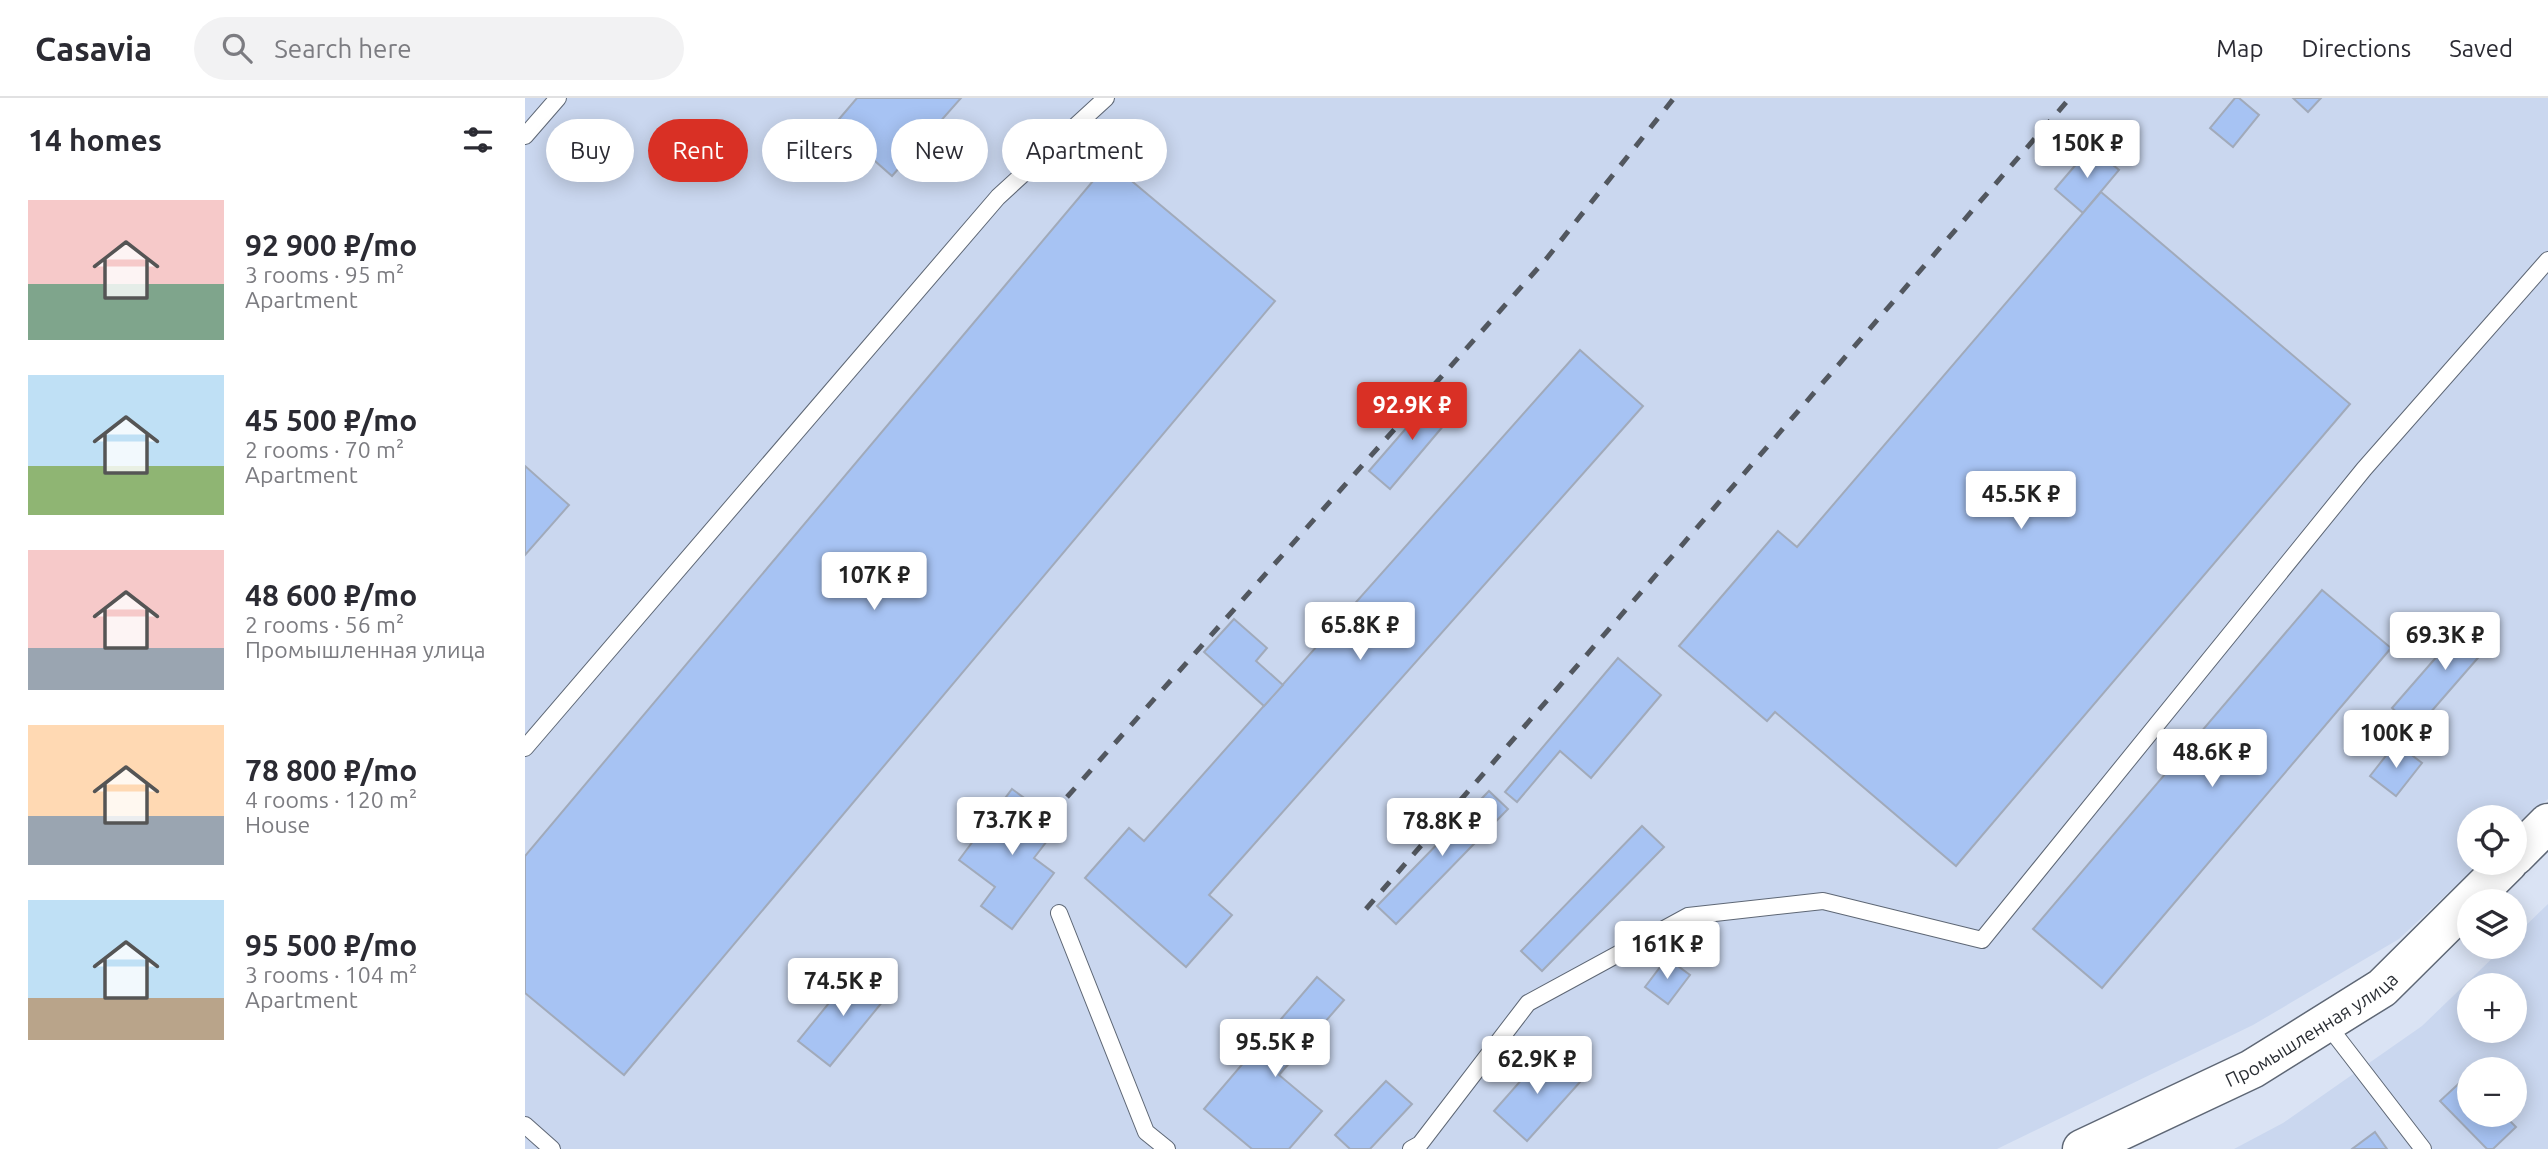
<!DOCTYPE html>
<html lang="en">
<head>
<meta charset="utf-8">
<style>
	body { margin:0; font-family:Ubuntu,sans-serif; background:#f2f2f3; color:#2b2b33; height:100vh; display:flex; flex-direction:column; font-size:26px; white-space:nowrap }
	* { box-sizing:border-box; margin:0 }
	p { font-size:23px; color:#7c7c81 }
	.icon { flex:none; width:38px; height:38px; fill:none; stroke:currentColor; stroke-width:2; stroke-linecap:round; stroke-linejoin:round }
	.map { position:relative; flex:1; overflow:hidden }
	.drawer { display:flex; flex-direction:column; background:#fff; width:525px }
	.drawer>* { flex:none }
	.guide { position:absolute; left:21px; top:21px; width:665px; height:63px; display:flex; gap:14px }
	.buttons { position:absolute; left:1932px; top:707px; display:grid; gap:14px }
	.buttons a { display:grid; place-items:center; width:70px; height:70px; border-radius:50%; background:#fff; box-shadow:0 4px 18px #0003; font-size:35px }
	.price { position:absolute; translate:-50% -60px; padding:0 16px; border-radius:7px; background:#fff; color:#222; font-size:23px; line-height:46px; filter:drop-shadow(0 2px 4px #0008) }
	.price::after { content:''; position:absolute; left:50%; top:42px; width:21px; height:16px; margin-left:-10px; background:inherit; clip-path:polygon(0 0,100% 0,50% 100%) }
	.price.active { background:#d93025; color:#fff }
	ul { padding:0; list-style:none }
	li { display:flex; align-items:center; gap:21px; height:175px; padding:0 28px }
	li span { display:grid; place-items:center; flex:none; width:196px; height:140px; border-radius:0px; color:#555 }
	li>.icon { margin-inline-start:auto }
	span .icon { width:84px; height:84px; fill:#fffc; stroke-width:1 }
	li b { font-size:30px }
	h2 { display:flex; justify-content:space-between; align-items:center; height:84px; padding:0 28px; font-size:30px }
	.pill { padding:0 24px; border-radius:32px; background:#fff; box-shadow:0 4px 18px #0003; font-size:24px; line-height:63px }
	.pill.active { background:#d93025; color:#fff }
	header { display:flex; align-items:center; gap:42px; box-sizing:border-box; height:98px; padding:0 35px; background:#fff; border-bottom:2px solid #e1e1e2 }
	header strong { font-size:33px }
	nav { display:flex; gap:38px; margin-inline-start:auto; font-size:24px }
	.search { width:490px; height:63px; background:#f2f2f3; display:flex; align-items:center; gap:18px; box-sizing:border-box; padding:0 24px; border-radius:38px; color:#7c7c81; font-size:26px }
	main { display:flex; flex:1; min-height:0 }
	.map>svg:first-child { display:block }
	.built { fill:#cad7ef; fill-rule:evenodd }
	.building { fill:#a7c3f3; stroke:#a1aaba; stroke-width:2 }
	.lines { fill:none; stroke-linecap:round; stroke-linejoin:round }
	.lane-casing { stroke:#5e6775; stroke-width:18 }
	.secondary-casing { stroke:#5e6775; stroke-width:41 }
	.lane { stroke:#fff; stroke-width:16 }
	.secondary { stroke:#fff; stroke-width:38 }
	.rail { stroke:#52575f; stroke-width:5; stroke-dasharray:12 12; stroke-linecap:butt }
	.labels { text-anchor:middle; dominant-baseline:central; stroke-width:6; stroke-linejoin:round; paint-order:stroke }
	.street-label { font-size:19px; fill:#2b2f35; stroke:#fff }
</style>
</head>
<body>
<header>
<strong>Casavia</strong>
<div class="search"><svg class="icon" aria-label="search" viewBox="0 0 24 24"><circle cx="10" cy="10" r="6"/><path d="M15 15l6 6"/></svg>Search here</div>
<nav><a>Map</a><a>Directions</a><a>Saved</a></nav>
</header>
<main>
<section class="drawer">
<h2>14 homes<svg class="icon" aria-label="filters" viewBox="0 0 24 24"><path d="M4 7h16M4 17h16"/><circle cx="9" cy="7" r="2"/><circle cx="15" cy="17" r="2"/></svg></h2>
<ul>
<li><span style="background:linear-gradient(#f6c9c9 60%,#7fa58c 0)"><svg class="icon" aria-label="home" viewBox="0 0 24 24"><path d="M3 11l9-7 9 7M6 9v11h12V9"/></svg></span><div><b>92 900 ₽/mo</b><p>3 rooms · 95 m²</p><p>Apartment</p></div></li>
<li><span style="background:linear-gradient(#bfe0f5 65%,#8fb573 0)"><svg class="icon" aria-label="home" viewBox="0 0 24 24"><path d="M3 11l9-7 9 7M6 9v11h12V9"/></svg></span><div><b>45 500 ₽/mo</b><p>2 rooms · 70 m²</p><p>Apartment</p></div></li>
<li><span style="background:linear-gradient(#f6c9c9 70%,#9aa5b1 0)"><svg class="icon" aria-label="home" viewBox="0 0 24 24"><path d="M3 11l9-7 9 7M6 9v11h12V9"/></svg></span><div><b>48 600 ₽/mo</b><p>2 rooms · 56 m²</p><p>Промышленная улица</p></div></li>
<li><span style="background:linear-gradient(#ffd9b3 65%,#9aa5b1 0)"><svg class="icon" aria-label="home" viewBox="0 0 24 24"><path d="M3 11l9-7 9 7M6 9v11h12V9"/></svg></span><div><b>78 800 ₽/mo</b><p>4 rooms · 120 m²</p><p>House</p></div></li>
<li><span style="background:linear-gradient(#bfe0f5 70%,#b9a48a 0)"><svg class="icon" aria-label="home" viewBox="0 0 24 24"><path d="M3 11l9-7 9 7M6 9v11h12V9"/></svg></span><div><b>95 500 ₽/mo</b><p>3 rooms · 104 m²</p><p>Apartment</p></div></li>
</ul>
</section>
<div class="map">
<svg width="2023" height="1051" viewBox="0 0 2023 1051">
	<rect width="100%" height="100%" fill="#dae3f4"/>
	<g class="built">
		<path d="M 0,0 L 2023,0 L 2023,701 L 1990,732 L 1990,719 L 1944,719 L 1944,765 L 1955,765 L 1874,841 L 1728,927 L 1472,1051 L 0,1051 Z"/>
		<path d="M 2023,806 L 2023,1051 L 1709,1051 L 1758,1025 L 1897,928 L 1979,849 L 1990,849 L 1990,838 ZM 1944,887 L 1990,887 L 1990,933 L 1944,933 ZM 1944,971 L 1990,971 L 1990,1017 L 1944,1017 Z"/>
	</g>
	<g class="building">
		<path d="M 332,0 L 436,0 L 367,78 L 309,27 Z"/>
		<path d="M 1710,0 L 1714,0 L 1734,17 L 1708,49 L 1685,30 Z"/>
		<path d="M 1768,0 L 1796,0 L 1783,14 Z"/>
		<path d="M 1566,49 L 1594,72 L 1558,115 L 1530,91 Z"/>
		<path d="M 584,64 L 750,203 L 99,977 L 0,895 L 0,758 Z"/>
		<path d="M 1576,94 L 1825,306 L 1431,768 L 1250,614 L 1242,623 L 1154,548 L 1253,433 L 1272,449 Z"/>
		<path d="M 1055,252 L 1118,308 L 684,797 L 707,817 L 661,869 L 560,780 L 604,730 L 619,743 Z"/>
		<path d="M 910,297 L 930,314 L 865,391 L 844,373 Z"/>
		<path d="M 0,368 L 44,407 L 0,457 Z"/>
		<path d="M 1797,492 L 1866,550 L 1577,890 L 1508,831 Z"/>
		<path d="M 1948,517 L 1972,538 L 1891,631 L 1867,610 Z"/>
		<path d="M 709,521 L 742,550 L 731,563 L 758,587 L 739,608 L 679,554 Z"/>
		<path d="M 1093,560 L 1136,597 L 1066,680 L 1035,653 L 992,704 L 980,694 Z"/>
		<path d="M 1871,645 L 1897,665 L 1871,698 L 1845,678 Z"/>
		<path d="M 487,691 L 535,726 L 509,760 L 529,775 L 487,831 L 456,808 L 470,789 L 434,762 Z"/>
		<path d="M 964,693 L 983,711 L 871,826 L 852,808 Z"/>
		<path d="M 1117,728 L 1139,749 L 1017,873 L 996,853 Z"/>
		<path d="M 1142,860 L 1165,877 L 1143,906 L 1120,889 Z"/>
		<path d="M 331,872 L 363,897 L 305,968 L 273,943 Z"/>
		<path d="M 792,879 L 819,902 L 754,977 L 797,1013 L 764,1051 L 727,1051 L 679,1011 Z"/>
		<path d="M 1021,954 L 1055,984 L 1002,1043 L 969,1013 Z"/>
		<path d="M 1942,978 L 1944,981 L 1944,1017 L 1979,1017 L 1991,1029 L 1968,1051 L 1962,1051 L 1915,1003 Z"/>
		<path d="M 861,983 L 887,1006 L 845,1051 L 825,1051 L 810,1037 Z"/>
		<path d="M 1850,1034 L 1862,1051 L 1827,1051 Z"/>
	</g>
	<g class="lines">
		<g class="lane-casing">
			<g id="lane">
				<path d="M 0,38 L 33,0"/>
				<path d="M 0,650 L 473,99 L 581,0"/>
				<path d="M 534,815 L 621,1034 L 642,1051"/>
				<path d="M 1801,925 L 1898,1051"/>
				<path d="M 0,1027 L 27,1051"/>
				<path d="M 886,1051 L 895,1046 L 1003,905 L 1163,818 L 1298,803 L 1457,842 L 1839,371 L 2023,162"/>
			</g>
		</g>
		<g class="secondary-casing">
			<g id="secondary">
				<path d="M 1990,758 L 2023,725"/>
				<path id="s1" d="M 1557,1051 L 1727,971 L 1857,890 L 1983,765"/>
			</g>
		</g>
		<use href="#lane" class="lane"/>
		<use href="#secondary" class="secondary"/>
		<g class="rail">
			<path d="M 542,699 L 1022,160 L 1149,0"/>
			<path d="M 841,811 L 1545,0"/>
		</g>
	</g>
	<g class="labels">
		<g class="street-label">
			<text stroke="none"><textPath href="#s1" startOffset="259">Промышленная улица</textPath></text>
		</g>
	</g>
</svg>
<div class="buttons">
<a><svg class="icon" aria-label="locate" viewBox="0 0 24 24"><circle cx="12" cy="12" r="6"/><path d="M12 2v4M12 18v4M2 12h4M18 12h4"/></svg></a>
<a><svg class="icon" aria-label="layers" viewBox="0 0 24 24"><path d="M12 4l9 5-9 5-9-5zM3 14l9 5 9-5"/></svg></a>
<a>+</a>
<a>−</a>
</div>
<b class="price" style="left:1562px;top:82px">150K ₽</b>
<b class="price active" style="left:887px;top:344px">92.9K ₽</b>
<b class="price" style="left:1496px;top:433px">45.5K ₽</b>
<b class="price" style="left:349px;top:514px">107K ₽</b>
<b class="price" style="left:835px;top:564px">65.8K ₽</b>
<b class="price" style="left:1920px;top:574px">69.3K ₽</b>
<b class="price" style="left:1871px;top:672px">100K ₽</b>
<b class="price" style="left:1687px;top:691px">48.6K ₽</b>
<b class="price" style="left:487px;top:759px">73.7K ₽</b>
<b class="price" style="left:917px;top:760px">78.8K ₽</b>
<b class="price" style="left:1142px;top:883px">161K ₽</b>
<b class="price" style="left:318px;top:920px">74.5K ₽</b>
<b class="price" style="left:750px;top:981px">95.5K ₽</b>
<b class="price" style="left:1012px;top:998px">62.9K ₽</b>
<div class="guide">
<a class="pill">Buy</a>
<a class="pill active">Rent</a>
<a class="pill">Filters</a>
<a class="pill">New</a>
<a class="pill">Apartment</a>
</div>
</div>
</main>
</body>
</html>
